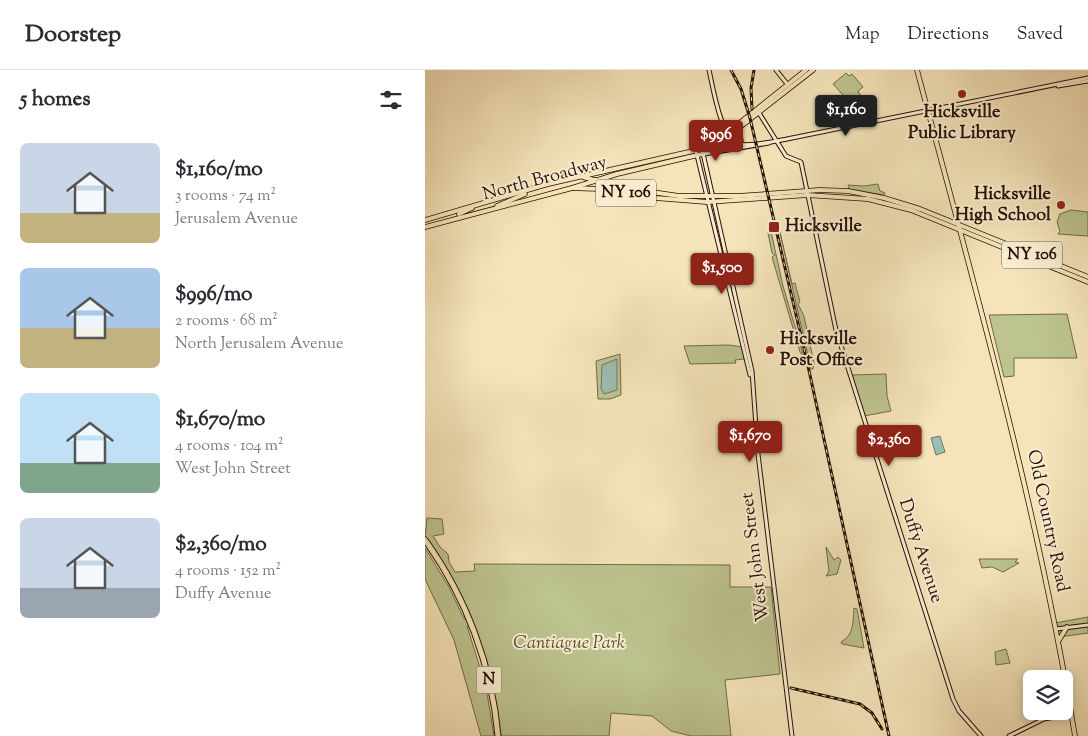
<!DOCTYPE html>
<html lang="en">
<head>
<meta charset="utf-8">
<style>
	body { margin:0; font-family:"Sorts Mill Goudy",serif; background:#f7f7f7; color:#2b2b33; height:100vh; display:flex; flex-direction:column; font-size:19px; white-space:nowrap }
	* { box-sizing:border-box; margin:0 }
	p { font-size:16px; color:#7c7c81 }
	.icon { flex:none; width:28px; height:28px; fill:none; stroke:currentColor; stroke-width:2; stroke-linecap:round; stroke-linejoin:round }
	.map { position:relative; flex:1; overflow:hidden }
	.side { display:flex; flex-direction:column; background:#fff; width:425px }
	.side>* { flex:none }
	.fabs { position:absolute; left:598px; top:600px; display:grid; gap:10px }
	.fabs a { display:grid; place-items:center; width:50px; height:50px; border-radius:8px; background:#fff; box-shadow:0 2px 12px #0003; font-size:25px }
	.price { position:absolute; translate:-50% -42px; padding:0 11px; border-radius:5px; background:#8f2418; color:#fff; font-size:16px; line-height:32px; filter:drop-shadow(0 1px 2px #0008) }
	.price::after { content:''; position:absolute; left:50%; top:30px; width:15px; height:11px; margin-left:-8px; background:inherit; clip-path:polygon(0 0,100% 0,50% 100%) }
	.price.on { background:#222; color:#fff }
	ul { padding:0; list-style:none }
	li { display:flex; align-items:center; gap:15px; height:125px; padding:0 20px }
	li span { display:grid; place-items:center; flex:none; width:140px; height:100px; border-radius:8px; color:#555 }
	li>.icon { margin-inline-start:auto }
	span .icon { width:60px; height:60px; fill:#fffc; stroke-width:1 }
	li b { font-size:21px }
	h2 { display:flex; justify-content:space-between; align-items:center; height:60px; padding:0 20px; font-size:21px }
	header { display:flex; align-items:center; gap:30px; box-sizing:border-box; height:70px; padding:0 25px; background:#fff; border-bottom:1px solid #e1e1e2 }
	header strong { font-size:24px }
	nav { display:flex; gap:28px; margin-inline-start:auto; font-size:18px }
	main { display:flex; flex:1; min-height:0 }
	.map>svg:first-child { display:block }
	.green { fill:#bdc48f; stroke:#716a48 }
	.water { fill:#9cbeb2; stroke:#6c786c }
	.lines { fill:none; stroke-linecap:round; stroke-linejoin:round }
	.secondary-casing { stroke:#251002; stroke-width:5 }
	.primary-casing { stroke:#251002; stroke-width:5.5 }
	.highway-casing { stroke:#251002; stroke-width:7 }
	.secondary { stroke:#f8edd2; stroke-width:3 }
	.primary { stroke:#f5e4ba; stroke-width:4 }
	.highway { stroke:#f5e4ba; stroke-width:5 }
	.rail-casing { stroke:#251002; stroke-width:3 }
	.rail { stroke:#f8edd2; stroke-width:1; stroke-dasharray:4; stroke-linecap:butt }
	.poi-dot { fill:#8f2418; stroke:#f8edd2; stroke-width:2 }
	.labels { text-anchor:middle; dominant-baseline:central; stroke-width:4; stroke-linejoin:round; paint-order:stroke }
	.shield { fill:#f8edd2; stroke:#645240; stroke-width:1 }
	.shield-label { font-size:16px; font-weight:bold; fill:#251002 }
	.poi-label { font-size:18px; font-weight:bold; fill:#251002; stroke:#f8edd2; text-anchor:start }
	.street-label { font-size:18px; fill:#251002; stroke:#f8edd2 }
	.park-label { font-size:18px; font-style:italic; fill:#5a4f33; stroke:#f8edd2 }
</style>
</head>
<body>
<header>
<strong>Doorstep</strong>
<nav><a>Map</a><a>Directions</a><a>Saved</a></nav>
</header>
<main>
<section class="side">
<h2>5 homes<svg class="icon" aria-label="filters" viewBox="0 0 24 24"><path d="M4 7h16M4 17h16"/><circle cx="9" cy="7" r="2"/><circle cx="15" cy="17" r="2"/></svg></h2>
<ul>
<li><span style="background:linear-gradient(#c9d6e8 70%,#c2b280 0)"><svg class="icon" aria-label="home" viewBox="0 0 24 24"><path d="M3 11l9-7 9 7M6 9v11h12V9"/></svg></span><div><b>$1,160/mo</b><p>3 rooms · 74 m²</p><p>Jerusalem Avenue</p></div></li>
<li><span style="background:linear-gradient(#a9c7e8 60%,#c2b280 0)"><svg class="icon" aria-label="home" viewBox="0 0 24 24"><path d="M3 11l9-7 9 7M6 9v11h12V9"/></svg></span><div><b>$996/mo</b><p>2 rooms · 68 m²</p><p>North Jerusalem Avenue</p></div></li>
<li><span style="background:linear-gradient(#bfe0f5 70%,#7fa58c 0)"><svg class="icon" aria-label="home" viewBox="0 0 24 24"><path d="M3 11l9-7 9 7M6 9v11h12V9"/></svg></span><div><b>$1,670/mo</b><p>4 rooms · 104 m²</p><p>West John Street</p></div></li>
<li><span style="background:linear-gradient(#c9d6e8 70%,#9aa5b1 0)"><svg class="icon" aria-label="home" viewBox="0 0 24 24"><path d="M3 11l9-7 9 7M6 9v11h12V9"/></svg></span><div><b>$2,360/mo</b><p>4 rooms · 152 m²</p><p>Duffy Avenue</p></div></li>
</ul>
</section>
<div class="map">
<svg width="663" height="666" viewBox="0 0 663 666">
	<rect width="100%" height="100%" fill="#f5e4ba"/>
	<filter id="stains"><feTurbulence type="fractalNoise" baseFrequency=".004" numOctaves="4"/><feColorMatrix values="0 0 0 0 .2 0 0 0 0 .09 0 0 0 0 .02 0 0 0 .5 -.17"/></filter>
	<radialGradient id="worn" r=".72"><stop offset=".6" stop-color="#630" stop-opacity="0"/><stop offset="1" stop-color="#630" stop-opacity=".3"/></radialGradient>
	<g class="green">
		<path d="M 421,3 L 424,6 L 427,4 L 438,17 L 433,21 L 436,26 L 426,34 L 408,14 Z"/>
		<path d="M 316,60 L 320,77 L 281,83 Z"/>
		<path d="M 453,114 L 455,121 L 460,123 L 459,125 L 424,119 L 423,115 L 439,116 Z"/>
		<path d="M 646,140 L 663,142 L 663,166 L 633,164 L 635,161 L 632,152 L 635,144 Z"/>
		<path d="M 353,154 L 367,214 L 370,213 L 375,232 L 373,234 L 379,246 L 389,293 L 388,299 L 386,299 Z"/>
		<path d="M 345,157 L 358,216 L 379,287 L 375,282 L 347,187 L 350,185 L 347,183 L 343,163 Z"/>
		<path d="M 642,244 L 652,288 L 589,288 L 589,306 L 579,307 L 564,245 Z"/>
		<path d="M 304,275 L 317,277 L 319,289 L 310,290 L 311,293 L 265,294 L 259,276 Z"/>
		<path d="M 195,284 L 196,325 L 185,329 L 173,329 L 171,291 Z"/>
		<path d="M 461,304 L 462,326 L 466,341 L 439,346 L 426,305 Z"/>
		<path d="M 2,448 L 17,449 L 19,464 L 8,466 L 15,477 L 23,484 L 24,492 L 30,502 L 50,501 L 49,494 L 305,495 L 305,517 L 346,517 L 355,604 L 300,610 L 306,666 L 266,666 L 246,661 L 227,646 L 186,643 L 184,666 L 75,666 L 49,557 L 42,556 L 61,617 L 69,666 L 56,666 L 29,570 L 0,509 L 0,478 L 24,517 L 39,549 L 45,549 L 0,468 Z"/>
		<path d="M 401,477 L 409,490 L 413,487 L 416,490 L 412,504 L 401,506 L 404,501 Z"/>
		<path d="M 554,489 L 593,489 L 590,492 L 594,493 L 578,502 L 567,497 L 557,498 Z"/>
		<path d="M 429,538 L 432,539 L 439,578 L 417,574 L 416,572 C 429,565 428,552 429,538 Z"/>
		<path d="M 663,547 L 663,563 L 634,567 L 630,553 Z"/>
		<path d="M 581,579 L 585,593 L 571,595 L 570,582 Z"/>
	</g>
	<g class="water">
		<path d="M 192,289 L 192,320 L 179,324 L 176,319 L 177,295 Z"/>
		<path d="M 515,366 L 520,382 L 511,385 L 506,368 Z"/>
	</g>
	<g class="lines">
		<g class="secondary-casing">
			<g id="secondary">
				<path d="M 284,0 C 288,17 296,70 314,74 C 324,77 351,71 362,69 L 663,8"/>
				<path d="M 351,0 L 363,15"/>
				<path d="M 633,16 L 663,11"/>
				<path d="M 334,43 L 361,86 L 376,92 L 411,260 L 528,629 L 534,641 L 556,666"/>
				<path d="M 277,79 L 327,301 L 333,384 L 367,666"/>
				<path d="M 271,81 L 325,305"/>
				<path d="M 279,84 L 344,73"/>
				<path d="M 631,559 L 663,555"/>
				<path d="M 584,666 L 619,649 L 646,644"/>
			</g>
		</g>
		<g class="primary-casing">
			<g id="primary">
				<path d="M 492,0 C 551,221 613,440 650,666"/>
				<path d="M 158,107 L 199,118 L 254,126 L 314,126 L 395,120 L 423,121 L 459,128 L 495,139 L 663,207"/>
				<path d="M 147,118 L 176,119 L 231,128 L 282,132 L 382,125 L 443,129 L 486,140 L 663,212"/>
				<path d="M 72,136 L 100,124"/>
				<path d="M 34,144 L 47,138"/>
				<path d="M 0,150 L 123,114 L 277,79 L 302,63 L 381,0"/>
				<path d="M 0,157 L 147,118 L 192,104 L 277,84 L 288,78 L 388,0"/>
				<path d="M 634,570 L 642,557"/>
			</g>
		</g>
		<g class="highway-casing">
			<path id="highway" d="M 0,470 C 41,527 67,596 73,666"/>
		</g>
		<use href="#secondary" class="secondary"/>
		<use href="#primary" class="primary"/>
		<use href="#highway" class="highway"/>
		<g class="rail-casing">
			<g id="rail">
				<path d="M 306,0 L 316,19 L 325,48 L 383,296 L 464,666"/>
				<path d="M 327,39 L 326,18 L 329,0"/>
				<path d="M 302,72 L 305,72"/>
				<path d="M 366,618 L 435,634 L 447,643 L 457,659"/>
			</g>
		</g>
		<use href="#rail" class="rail"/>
	</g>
	<g class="poi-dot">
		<circle cx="537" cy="24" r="5"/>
		<circle cx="636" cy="135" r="5"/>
		<rect x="343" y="151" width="12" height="12" rx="2.5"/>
		<circle cx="345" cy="280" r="5"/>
	</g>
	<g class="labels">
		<g class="shield">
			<rect x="171" y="109.5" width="60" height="27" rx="4"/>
			<rect x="577" y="171.5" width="60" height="27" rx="4"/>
			<rect x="51.5" y="596.5" width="25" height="27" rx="4"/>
		</g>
		<g class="shield-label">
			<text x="201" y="123">NY 106</text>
			<text x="607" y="185">NY 106</text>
			<text x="64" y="610">N</text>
		</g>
		<g class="poi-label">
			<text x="537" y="43" text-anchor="middle">Hicksville<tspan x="537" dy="21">Public Library</tspan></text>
			<text x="626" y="125" text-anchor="end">Hicksville<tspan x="626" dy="21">High School</tspan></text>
			<text x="360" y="157">Hicksville</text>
			<text x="355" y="270">Hicksville<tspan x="355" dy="21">Post Office</tspan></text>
		</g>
		<g class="street-label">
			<text transform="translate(120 109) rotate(-15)">North Broadway</text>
			<text transform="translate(622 451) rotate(78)">Old Country Road</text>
			<text transform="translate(495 481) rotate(72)">Duffy Avenue</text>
			<text transform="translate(331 487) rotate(-97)">West John Street</text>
		</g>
		<g class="park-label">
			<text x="144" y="574">Cantiague Park</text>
		</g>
	</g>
	<rect width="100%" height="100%" filter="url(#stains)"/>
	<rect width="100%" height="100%" fill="url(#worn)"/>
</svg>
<div class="fabs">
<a><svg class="icon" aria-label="layers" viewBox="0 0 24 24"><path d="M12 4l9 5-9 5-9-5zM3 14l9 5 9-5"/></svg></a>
</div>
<b class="price on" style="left:421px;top:67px">$1,160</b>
<b class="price" style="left:291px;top:92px">$996</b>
<b class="price" style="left:297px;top:225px">$1,500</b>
<b class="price" style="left:325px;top:393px">$1,670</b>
<b class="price" style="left:464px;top:397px">$2,360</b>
</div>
</main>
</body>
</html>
